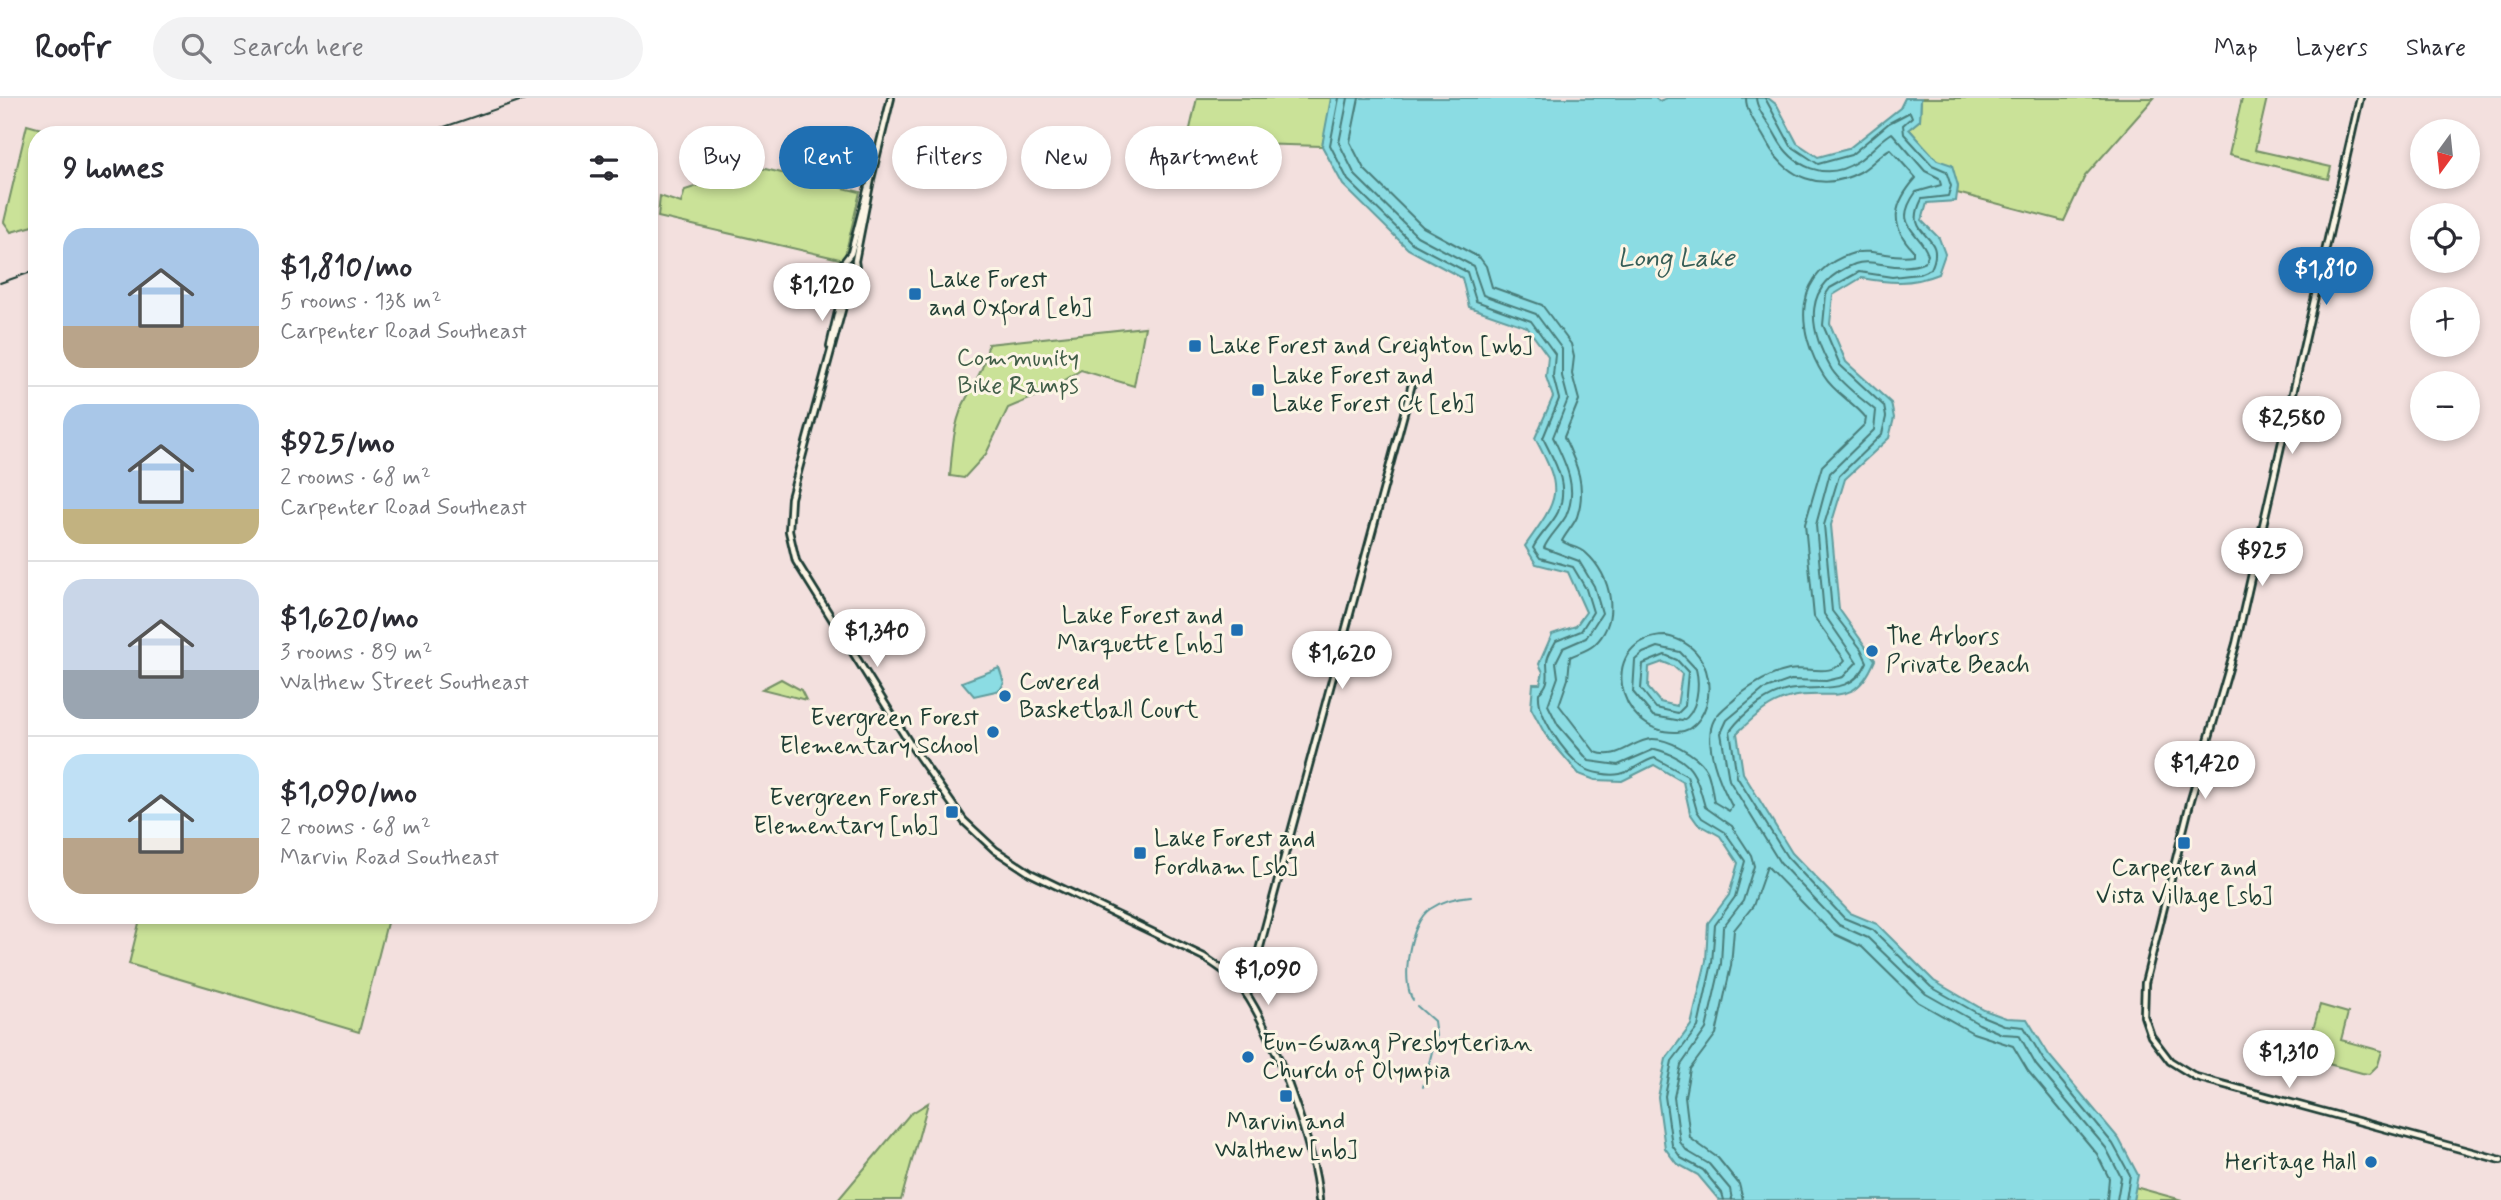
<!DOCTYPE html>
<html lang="en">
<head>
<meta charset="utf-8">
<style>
	body { margin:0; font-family:Mynerve,sans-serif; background:#f2f2f3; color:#2b2b33; height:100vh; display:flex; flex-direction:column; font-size:26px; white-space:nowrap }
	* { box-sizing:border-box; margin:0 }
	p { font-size:23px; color:#7c7c81 }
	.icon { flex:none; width:38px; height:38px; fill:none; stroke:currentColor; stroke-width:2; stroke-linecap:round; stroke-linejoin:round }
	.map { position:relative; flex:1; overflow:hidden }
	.drawer { position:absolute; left:28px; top:28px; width:630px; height:798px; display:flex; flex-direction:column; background:#fff; border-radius:28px; box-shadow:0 4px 10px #0003 }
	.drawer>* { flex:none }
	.hud { position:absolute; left:679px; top:28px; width:665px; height:63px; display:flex; gap:14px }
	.needle { width:46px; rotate:195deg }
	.fabs { position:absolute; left:2410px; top:21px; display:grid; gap:14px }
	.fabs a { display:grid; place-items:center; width:70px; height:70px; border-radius:50%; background:#fff; box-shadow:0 4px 10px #0003; font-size:35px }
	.price { position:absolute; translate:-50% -60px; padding:0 16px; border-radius:24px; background:#fff; color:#222; font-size:23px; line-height:46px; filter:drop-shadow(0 2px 4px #0008) }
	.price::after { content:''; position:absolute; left:50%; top:42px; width:21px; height:16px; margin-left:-10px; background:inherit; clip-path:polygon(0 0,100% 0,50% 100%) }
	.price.active { background:#1f6fb2; color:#fff }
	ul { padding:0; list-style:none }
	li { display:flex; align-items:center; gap:21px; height:175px; padding:0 35px }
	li+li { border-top:2px solid #e1e1e2 }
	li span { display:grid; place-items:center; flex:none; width:196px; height:140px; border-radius:21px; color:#555 }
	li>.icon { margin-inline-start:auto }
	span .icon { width:84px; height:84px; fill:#fffc; stroke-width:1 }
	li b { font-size:30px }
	h2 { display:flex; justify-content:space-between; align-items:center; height:84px; padding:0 35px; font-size:30px }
	.chip { padding:0 24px; border-radius:32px; background:#fff; box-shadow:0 4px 10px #0003; font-size:24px; line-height:63px }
	.chip.active { background:#1f6fb2; color:#fff }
	header { display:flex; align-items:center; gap:42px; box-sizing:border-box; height:98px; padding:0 35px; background:#fff; border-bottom:2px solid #e1e1e2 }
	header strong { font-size:33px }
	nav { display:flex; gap:38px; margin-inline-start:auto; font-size:24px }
	.search { width:490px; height:63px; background:#f2f2f3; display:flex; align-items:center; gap:18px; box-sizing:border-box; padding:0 24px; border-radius:38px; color:#7c7c81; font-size:26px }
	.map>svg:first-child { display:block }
	.green { fill:#cae298; stroke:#749066; stroke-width:2 }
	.water { fill:#8bdce3; stroke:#609c9d; stroke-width:2; fill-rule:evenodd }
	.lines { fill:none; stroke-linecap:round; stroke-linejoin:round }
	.shore { stroke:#4a7d7a; stroke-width:2 }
	.stream { stroke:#609c9d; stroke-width:2 }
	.tertiary-casing { stroke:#1f3d34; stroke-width:10 }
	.tertiary { stroke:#fcf5e5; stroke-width:4.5 }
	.rail { stroke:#1f3d34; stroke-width:2 }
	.poi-dot { fill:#1f6fb2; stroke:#fcf5e5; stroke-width:2.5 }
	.labels { text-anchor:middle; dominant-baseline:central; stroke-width:6; stroke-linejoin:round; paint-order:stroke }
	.poi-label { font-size:24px; fill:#1f3d34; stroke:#fcf5e5; text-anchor:start }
	.park-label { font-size:24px; fill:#415e48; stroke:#fcf5e5 }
	.water-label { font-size:26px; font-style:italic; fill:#355d57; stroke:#fcf5e5 }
</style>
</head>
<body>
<header>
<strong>Roofr</strong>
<div class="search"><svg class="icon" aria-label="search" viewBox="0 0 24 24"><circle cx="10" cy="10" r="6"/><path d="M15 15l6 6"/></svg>Search here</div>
<nav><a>Map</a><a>Layers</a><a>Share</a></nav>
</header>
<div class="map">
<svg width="2501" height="1102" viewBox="0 0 2501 1102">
	<rect width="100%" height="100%" fill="#f3e0de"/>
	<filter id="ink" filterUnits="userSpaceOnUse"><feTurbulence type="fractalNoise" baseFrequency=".0143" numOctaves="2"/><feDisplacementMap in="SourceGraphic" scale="14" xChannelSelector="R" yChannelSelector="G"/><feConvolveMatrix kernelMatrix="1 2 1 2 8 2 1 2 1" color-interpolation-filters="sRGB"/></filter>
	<g filter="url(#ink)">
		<g class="green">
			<path d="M 1197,0 L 1331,0 L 1333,1 L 1322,48 L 1187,44 Z"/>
			<path d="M 1921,0 L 2154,0 L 2085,78 L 2064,123 L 1957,95 L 1958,88 L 1909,31 L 1920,22 Z"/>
			<path d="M 2242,0 L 2267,0 L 2255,52 L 2331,69 L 2328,81 L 2229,57 Z"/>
			<path d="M 27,27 L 63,37 L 37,37 L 37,127 L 11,134 L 4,124 Z"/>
			<path d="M 757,69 L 860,94 L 844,162 L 658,119 L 660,98 L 681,105 L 685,92 Z"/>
			<path d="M 1145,229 L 1134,288 L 1081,272 L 1046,294 L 1008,310 L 986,356 L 964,380 L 950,378 C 952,355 953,329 963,307 C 973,286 986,270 988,246 Z"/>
			<path d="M 781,581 L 801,592 L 806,602 L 762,591 Z"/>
			<path d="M 141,817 L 389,817 L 359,934 L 129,866 Z"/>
			<path d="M 2320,907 L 2348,915 L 2341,942 L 2382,953 L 2378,967 L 2369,976 L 2362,975 L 2317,963 L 2324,938 L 2312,935 Z"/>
			<path d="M 928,1005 L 901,1102 L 838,1102 L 909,1017 Z"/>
			<path d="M 2135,1089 L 2182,1102 L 2133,1102 Z"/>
		</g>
		<g class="water">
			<path d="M 1331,0 L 1655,0 L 1659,3 L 1667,0 L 1768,0 L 1777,7 L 1797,45 L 1818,59 L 1848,51 L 1900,10 L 1905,0 L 1921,0 L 1920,22 L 1909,31 L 1937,62 L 1952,67 L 1958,88 L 1956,103 L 1927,105 L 1922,123 L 1939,140 L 1945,156 L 1938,176 C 1911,187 1889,185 1861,180 L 1833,197 L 1830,226 L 1846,264 L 1891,305 L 1894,320 L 1889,340 L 1845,381 L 1831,427 L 1839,511 L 1875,562 C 1854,613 1829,590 1792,599 C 1769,604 1754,619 1737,635 L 1743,675 L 1792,755 L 1850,815 L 1877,826 L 1934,883 L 1984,912 L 2006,920 L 2027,921 L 2049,957 L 2119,1041 L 2138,1077 L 2133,1102 L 1719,1102 L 1698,1077 L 1676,1065 L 1665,1050 L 1658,999 L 1666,961 L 1691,927 L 1706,863 L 1708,825 L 1729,797 L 1738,765 L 1720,738 L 1697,725 L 1690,715 L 1683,684 L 1654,667 L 1622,683 L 1595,682 L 1579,676 L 1545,636 L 1531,610 L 1533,586 L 1540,586 L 1543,574 L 1539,566 L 1552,536 L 1576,528 L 1586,514 L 1568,474 L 1536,466 L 1525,448 C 1560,399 1564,394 1535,340 L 1553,299 L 1546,279 L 1548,258 L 1527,229 L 1469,209 L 1462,180 L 1408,151 L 1343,87 L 1322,48 ZM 1663,564 L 1673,568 L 1682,576 L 1677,608 L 1660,604 L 1648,590 L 1649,569 Z"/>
			<path d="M 999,570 L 1004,585 L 1000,592 L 974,598 L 962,584 Z"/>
		</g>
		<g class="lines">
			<g class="shore">
				<path d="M 1339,0 L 1330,47 L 1348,82 L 1412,145 L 1467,174 L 1476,203 L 1531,223 L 1555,256 L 1553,278 L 1559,301 L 1543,340 C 1554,363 1570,386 1558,414 C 1552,427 1539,437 1533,450 L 1540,460 L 1573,469 L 1586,491 L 1593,514 L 1581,533 L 1556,543 C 1553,549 1547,557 1547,564 C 1547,577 1551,585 1539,595 C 1537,618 1564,655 1582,669 C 1591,675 1609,678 1620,676 C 1632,674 1642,663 1655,660 L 1687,678 L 1697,713 L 1702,720 L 1725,734 L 1745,763 L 1735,799 L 1715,827 L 1712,865 L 1698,929 L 1672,963 L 1665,998 L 1672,1047 L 1681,1060 L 1703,1072 L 1722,1095 L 1724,1102"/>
				<path d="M 1348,0 L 1339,45 L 1355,77 L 1417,138 L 1473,168 L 1483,197 L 1536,216 L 1562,251 L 1562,278 L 1568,301 L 1553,339 C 1565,364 1579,390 1566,418 C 1560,429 1549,438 1544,450 L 1579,463 L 1594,488 L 1602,515 L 1586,540 L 1563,550 L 1556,564 L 1558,579 L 1548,607 L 1558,627 L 1589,663 L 1618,667 L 1655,651 C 1693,661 1696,677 1705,709 L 1732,728 L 1751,757 L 1754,768 L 1743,803 L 1723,829 L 1721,866 L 1706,931 L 1681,967 L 1674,999 L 1680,1044 L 1687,1053 L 1709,1066 L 1730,1091 L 1732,1102"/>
				<path d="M 1359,0 L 1350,44 L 1364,71 L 1423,129 L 1480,160 L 1486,168 L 1492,189 L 1542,207 L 1571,246 L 1574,259 L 1572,276 L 1579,302 L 1564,339 C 1577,366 1587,389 1577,419 C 1573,428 1566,435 1562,443 C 1569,449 1579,448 1586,455 C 1612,478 1621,522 1594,547 C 1587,553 1578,555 1570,559 L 1568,581 L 1559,607 L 1595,654 C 1616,662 1627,647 1646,642 C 1664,637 1699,657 1707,673 C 1711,682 1712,694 1714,704 L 1729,713 L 1732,708 C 1721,688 1702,644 1714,622 C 1719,613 1730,606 1737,599 C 1753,586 1769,576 1789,572 C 1808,568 1831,580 1845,562 L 1814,519 L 1805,426 L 1822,368 L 1865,326 L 1866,320 C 1855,305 1834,295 1824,278 C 1795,232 1792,173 1854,155 C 1873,150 1893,161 1913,157 L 1913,152 C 1888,126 1894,105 1916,80 L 1890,51 C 1879,57 1871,68 1860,74 C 1821,95 1785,80 1766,43 C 1759,29 1746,16 1746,0"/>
				<path d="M 1756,0 C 1757,13 1770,26 1776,38 C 1792,69 1826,85 1858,63 C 1870,55 1879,43 1892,35 L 1925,73 L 1939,80 L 1941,87 L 1916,94 C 1891,129 1920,132 1928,157 L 1925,164 C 1899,176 1873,159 1855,166 C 1802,186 1807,229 1832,272 C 1842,287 1862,301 1876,313 L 1874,332 L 1830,375 L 1816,427 L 1824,516 L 1857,564 L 1843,579 L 1826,583 L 1791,582 L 1763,592 L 1727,622 L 1721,635 L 1729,682 L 1780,765 L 1839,827 L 1868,840 L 1926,896 L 1979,926 L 2002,936 L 2019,937 L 2036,967 L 2106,1050 L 2121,1079 L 2117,1102"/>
				<path d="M 1765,0 L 1791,48 L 1818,66 L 1851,57 L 1889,25 L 1910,14 L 1912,19 L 1903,27 L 1904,36 L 1932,67 L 1946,73 L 1951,88 L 1948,98 L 1922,101 C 1901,142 1949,133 1931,171 L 1919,176 L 1892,179 L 1859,174 L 1830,190 L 1826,196 L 1823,227 L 1840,267 L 1884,308 L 1886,319 L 1882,336 L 1839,378 L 1824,427 L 1832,513 L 1861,551 L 1867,564 C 1853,597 1823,588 1795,591 C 1771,593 1744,614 1730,633 L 1737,679 L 1787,759 L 1844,820 L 1873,832 L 1931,889 L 1982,918 L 2004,927 L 2024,929 L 2043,961 L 2113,1046 L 2130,1077 L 2126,1102"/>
				<path d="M 1666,538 C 1727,550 1715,633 1677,634 C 1614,636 1597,539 1666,538 Z"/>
				<path d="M 1658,549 L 1680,554 L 1696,571 C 1700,587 1698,614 1682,623 L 1653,618 L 1633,594 L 1635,562 L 1643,555 Z"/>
				<path d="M 1665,557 L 1677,562 L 1688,574 L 1685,608 L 1678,615 L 1656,610 L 1641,591 L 1643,566 Z"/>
				<path d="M 1743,1102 L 1739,1086 L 1718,1060 L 1690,1040 L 1685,998 L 1690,971 L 1716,936 L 1731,868 L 1734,832 L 1753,808 L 1767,768 L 1832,835 L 1862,849 L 1918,904 L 1973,935 L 2013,948 L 2028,973 L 2097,1056 L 2109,1080 L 2107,1102"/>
			</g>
			<g class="stream">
				<path d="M 1413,902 C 1400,883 1410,824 1430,811 C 1442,803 1457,799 1471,798"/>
				<path d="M 1417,908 L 1434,923 L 1436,938 L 1423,989"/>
			</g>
			<g class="tertiary-casing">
				<g id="tertiary">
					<path d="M 2360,0 L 2236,546 L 2190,705 L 2145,885 L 2144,918 L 2151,938 L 2170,963 L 2196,979 L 2501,1062"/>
					<path d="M 871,81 L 855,163 L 857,177 L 848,190 L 791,400 L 789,433 L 796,463 L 910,646 L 964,723 L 995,752 L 1030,775 L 1204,859 C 1219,869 1235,879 1245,894 C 1274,937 1315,1050 1319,1102"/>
					<path d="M 871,81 L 891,0"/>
					<path d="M 830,248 L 842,196 L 837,173 L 851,155 L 868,89"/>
					<path d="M 1247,897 L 1413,282"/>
				</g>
			</g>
			<use href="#tertiary" class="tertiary"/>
			<g class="rail">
				<path d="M 421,37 L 528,0"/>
				<path d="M 0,185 L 37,172"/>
			</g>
		</g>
	</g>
	<g class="poi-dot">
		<rect x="908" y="189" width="14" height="14" rx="3.5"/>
		<rect x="1188" y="241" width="14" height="14" rx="3.5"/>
		<rect x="1251" y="285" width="14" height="14" rx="3.5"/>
		<rect x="1230" y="525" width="14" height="14" rx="3.5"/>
		<circle cx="1872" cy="553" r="7"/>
		<circle cx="1005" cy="598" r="7"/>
		<circle cx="993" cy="634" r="7"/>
		<rect x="945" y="707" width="14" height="14" rx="3.5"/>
		<rect x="2177" y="738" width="14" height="14" rx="3.5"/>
		<rect x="1133" y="748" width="14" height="14" rx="3.5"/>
		<circle cx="1248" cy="959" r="7"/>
		<rect x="1279" y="991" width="14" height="14" rx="3.5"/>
		<circle cx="2371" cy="1064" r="7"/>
	</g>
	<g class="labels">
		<g class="poi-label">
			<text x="929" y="182">Lake Forest<tspan x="929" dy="28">and Oxford [eb]</tspan></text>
			<text x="1209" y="248">Lake Forest and Creighton [wb]</text>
			<text x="1272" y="278">Lake Forest and<tspan x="1272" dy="28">Lake Forest Ct [eb]</tspan></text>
			<text x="1223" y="518" text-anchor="end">Lake Forest and<tspan x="1223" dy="28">Marquette [nb]</tspan></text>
			<text x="1886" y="539">The Arbors<tspan x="1886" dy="28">Private Beach</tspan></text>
			<text x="1019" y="584">Covered<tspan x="1019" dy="28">Basketball Court</tspan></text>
			<text x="979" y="620" text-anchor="end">Evergreen Forest<tspan x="979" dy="28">Elementary School</tspan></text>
			<text x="938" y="700" text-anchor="end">Evergreen Forest<tspan x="938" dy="28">Elementary [nb]</tspan></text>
			<text x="1154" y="741">Lake Forest and<tspan x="1154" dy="28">Fordham [sb]</tspan></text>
			<text x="2184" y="770" text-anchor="middle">Carpenter and<tspan x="2184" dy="28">Vista Village [sb]</tspan></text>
			<text x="1262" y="945">Eun-Gwang Presbyterian<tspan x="1262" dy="28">Church of Olympia</tspan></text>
			<text x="1286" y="1024" text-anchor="middle">Marvin and<tspan x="1286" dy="28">Walthew [nb]</tspan></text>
			<text x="2357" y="1064" text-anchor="end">Heritage Hall</text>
		</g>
		<g class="park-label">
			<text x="1018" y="260">Community<tspan x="1018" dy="28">Bike Ramps</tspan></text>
		</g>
		<g class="water-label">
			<text x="1676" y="161">Long Lake</text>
		</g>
	</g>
</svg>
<div class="fabs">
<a><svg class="needle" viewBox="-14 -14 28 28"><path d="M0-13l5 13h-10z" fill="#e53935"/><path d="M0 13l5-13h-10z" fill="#7c7c81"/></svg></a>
<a><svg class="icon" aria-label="locate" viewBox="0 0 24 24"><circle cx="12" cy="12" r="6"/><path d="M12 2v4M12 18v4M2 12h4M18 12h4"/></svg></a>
<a>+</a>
<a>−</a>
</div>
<b class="price active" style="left:2326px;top:209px">$1,810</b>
<b class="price" style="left:822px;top:225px">$1,120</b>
<b class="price" style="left:2292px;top:358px">$2,580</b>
<b class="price" style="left:2262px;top:490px">$925</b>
<b class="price" style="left:877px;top:571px">$1,340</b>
<b class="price" style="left:1342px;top:593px">$1,620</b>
<b class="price" style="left:2205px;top:703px">$1,420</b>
<b class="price" style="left:1268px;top:909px">$1,090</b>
<b class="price" style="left:2289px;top:992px">$1,310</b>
<div class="hud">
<a class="chip">Buy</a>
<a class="chip active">Rent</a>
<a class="chip">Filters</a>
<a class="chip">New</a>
<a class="chip">Apartment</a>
</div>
<section class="drawer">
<h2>9 homes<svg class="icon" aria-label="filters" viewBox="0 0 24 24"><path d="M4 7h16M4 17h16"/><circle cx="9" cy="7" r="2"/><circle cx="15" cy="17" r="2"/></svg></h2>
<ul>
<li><span style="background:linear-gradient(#a9c7e8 70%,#b9a48a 0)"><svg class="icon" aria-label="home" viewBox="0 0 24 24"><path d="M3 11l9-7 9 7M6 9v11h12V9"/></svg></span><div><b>$1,810/mo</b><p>5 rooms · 138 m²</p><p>Carpenter Road Southeast</p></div></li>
<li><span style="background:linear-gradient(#a9c7e8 75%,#c2b280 0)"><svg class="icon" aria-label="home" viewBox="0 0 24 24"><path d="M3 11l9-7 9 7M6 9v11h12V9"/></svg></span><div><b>$925/mo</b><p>2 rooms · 68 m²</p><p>Carpenter Road Southeast</p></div></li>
<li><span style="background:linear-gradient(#c9d6e8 65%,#9aa5b1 0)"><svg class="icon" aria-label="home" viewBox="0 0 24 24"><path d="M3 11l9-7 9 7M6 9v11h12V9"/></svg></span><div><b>$1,620/mo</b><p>3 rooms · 89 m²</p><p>Walthew Street Southeast</p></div></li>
<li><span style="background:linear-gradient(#bfe0f5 60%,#b9a48a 0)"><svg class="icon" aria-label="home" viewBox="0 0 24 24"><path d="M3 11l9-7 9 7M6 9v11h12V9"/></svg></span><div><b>$1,090/mo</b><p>2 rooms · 68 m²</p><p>Marvin Road Southeast</p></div></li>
</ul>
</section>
</div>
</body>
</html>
